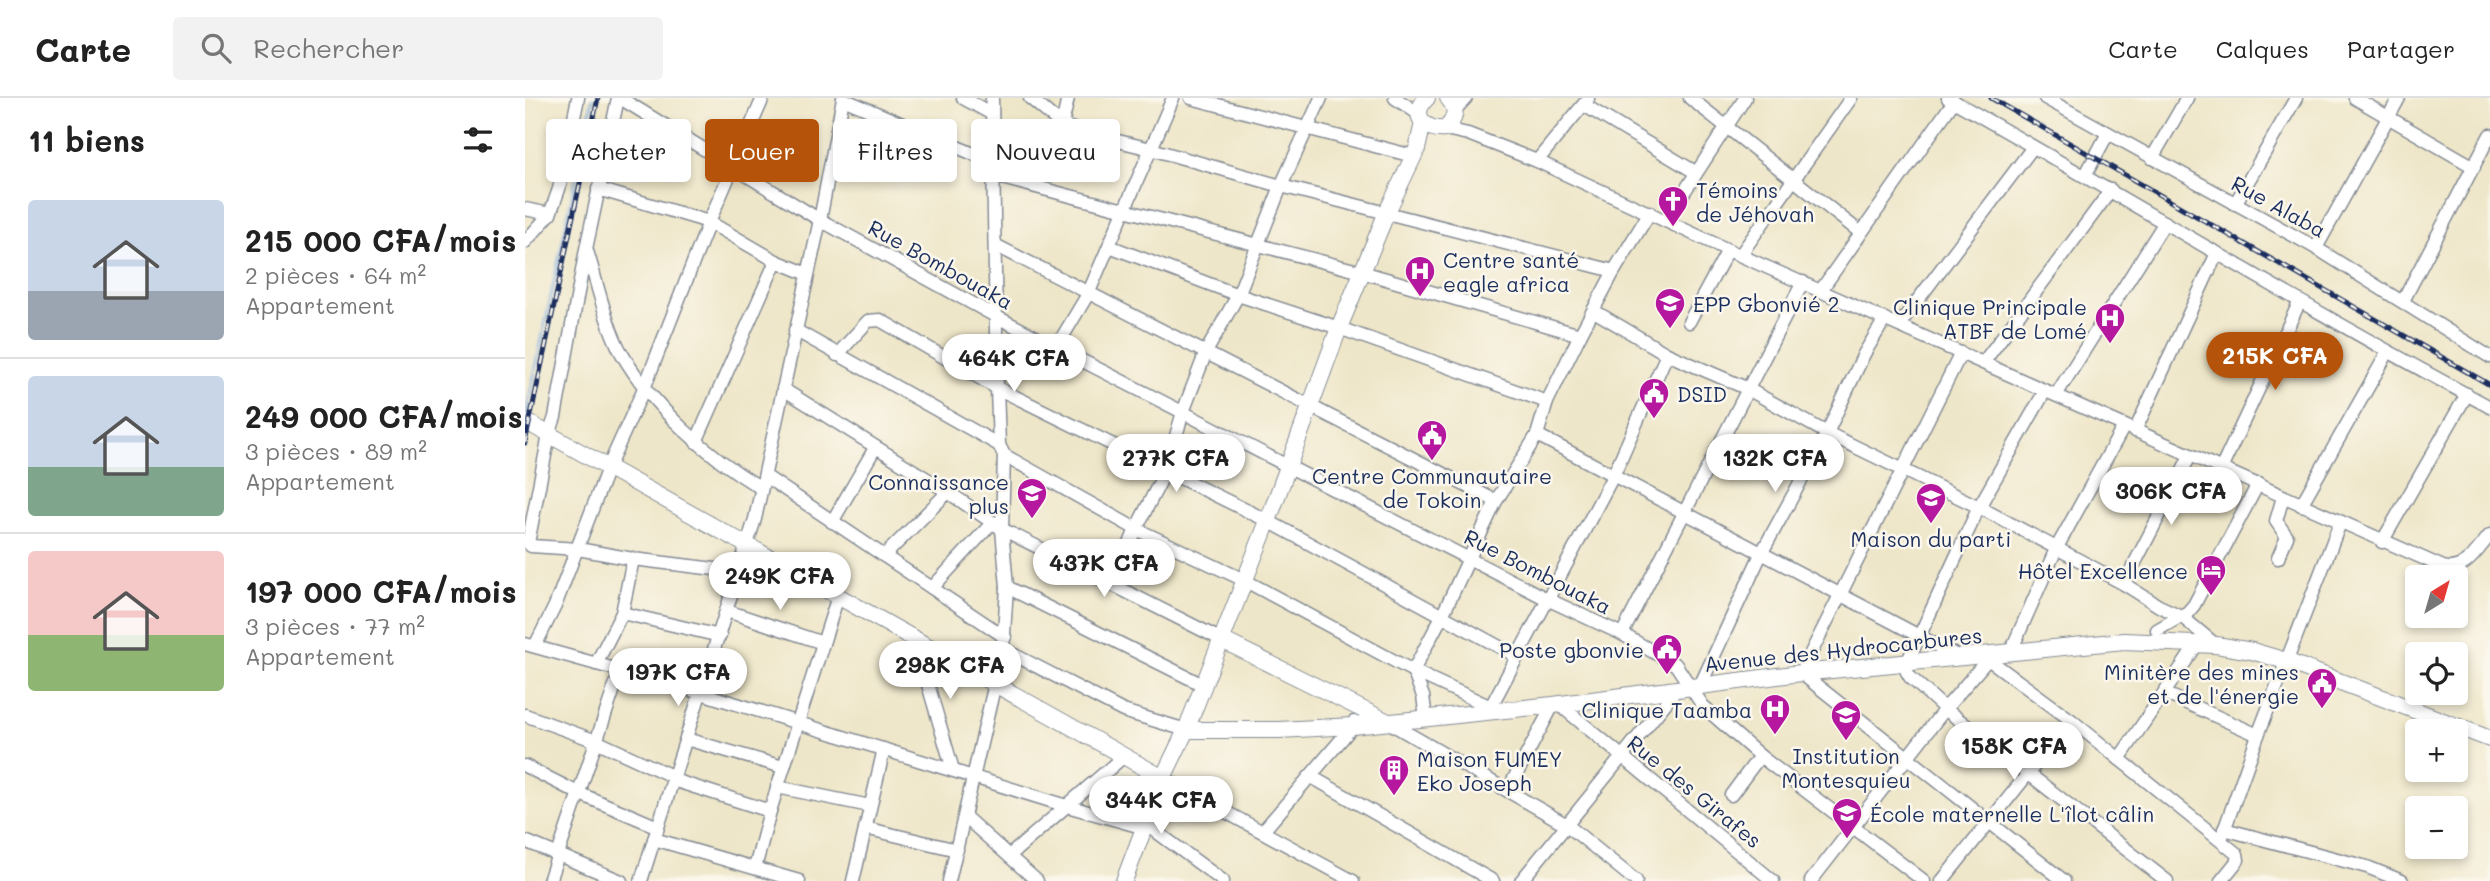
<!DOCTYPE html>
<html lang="fr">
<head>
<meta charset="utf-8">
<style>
	body { margin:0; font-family:Mali,sans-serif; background:#f2f2f2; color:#222; height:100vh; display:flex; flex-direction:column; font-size:26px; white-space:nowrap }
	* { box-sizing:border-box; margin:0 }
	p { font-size:23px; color:#767676 }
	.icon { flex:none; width:38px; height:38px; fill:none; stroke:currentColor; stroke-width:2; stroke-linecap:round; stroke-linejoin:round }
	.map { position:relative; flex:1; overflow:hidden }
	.sheet { display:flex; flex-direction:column; background:#fff; width:525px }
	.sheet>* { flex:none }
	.guide { position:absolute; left:21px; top:21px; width:665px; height:63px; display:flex; gap:14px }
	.needle { width:46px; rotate:37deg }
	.buttons { position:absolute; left:1880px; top:467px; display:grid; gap:14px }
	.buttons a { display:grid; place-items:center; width:63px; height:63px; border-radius:7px; background:#fff; box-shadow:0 4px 10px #0003; font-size:35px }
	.price { position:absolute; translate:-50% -60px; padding:0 16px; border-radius:24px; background:#fff; color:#222; font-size:23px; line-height:46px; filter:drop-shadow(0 2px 4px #0008) }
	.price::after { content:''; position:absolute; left:50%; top:42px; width:21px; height:16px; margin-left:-10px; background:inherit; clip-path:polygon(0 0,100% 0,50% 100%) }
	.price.active { background:#b45309; color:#fff }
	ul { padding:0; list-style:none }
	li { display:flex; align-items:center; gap:21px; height:175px; padding:0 28px }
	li+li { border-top:2px solid #e0e0e0 }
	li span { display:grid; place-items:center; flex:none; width:196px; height:140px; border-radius:7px; color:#555 }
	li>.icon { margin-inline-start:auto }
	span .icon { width:84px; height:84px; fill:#fffc; stroke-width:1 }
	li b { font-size:30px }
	h2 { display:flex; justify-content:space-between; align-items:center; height:84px; padding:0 28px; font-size:30px }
	.pill { padding:0 24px; border-radius:7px; background:#fff; box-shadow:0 4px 10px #0003; font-size:24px; line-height:63px }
	.pill.active { background:#b45309; color:#fff }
	header { display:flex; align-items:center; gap:42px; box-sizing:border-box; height:98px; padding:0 35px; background:#fff; border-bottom:2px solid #e0e0e0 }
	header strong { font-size:33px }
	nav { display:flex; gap:38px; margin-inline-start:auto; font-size:24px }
	.search { width:490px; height:63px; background:#f2f2f2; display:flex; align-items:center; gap:18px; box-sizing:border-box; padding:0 24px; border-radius:7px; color:#767676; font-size:26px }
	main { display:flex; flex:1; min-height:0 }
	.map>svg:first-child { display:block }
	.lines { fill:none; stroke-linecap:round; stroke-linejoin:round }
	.stream { stroke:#71a9e0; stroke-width:2.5 }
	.minor-casing { stroke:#848a93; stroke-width:15 }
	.major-casing { stroke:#848a93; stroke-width:18 }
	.minor { stroke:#fff; stroke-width:12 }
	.major { stroke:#fff; stroke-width:16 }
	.rail-casing { stroke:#1b2f5e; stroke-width:5 }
	.rail { stroke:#fbf7ec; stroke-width:2.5; stroke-dasharray:8; stroke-linecap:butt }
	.labels { text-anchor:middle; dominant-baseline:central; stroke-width:5; stroke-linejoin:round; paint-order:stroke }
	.poi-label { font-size:21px; fill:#1b2f5e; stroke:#fbf7ec; text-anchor:start }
	.street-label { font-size:21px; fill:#1b2f5e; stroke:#fbf7ec }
</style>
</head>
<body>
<header>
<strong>Carte</strong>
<div class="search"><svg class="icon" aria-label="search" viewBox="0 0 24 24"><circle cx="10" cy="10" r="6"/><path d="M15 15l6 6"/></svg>Rechercher</div>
<nav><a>Carte</a><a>Calques</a><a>Partager</a></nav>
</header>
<main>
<section class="sheet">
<h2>11 biens<svg class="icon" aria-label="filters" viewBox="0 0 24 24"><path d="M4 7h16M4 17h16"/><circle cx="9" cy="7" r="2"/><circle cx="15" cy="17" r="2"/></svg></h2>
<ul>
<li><span style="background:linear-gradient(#c9d6e8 65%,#9aa5b1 0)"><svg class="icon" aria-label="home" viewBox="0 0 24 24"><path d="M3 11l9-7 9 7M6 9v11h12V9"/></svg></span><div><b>215 000 CFA/mois</b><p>2 pièces · 64 m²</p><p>Appartement</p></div></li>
<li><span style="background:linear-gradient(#c9d6e8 65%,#7fa58c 0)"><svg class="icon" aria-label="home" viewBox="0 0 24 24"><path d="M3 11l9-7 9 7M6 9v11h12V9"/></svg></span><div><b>249 000 CFA/mois</b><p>3 pièces · 89 m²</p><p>Appartement</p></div></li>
<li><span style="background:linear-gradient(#f6c9c9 60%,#8fb573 0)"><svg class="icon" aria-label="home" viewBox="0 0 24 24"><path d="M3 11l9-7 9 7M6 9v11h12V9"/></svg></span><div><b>197 000 CFA/mois</b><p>3 pièces · 77 m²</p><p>Appartement</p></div></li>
</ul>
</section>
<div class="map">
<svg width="1965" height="783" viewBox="0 0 1965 783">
	<rect width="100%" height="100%" fill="#fbf7ec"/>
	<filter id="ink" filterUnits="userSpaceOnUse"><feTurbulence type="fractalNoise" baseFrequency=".0143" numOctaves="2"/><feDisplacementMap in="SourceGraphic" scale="14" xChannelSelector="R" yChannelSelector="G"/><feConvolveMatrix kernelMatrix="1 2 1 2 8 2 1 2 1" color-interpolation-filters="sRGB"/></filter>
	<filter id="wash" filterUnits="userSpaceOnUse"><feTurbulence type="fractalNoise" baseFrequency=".00686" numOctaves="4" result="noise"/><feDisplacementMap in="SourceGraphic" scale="28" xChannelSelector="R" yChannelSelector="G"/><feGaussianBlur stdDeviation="1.57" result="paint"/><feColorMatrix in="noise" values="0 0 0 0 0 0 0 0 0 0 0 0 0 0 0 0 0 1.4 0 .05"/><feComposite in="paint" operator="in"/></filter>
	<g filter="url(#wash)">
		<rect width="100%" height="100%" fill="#eee6c8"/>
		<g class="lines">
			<path class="stream" d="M 1,316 L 68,0"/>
		</g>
	</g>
	<g filter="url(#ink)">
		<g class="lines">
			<g class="minor-casing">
				<g id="minor">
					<path d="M 93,0 L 61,151 L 30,319 L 24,337 L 3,445 L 6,448 L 53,451 L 108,461 L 214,474"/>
					<path d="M 95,0 L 295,122 L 472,219 L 1022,501 L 1097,536 L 1151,567 L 1178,608 L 1235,658 L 1399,783"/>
					<path d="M 438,0 L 467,16"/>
					<path d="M 505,0 L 537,27 L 560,35 L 626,51 L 756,88 L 1089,173"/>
					<path d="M 666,0 L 888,58"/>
					<path d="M 870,0 L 894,16"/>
					<path d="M 1165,0 L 1336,135"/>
					<path d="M 1423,0 C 1604,102 1782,211 1965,309"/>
					<path d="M 1520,0 L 1791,150 L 1965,259"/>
					<path d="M 1830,0 L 1949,69"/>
					<path d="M 318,1 L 470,65"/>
					<path d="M 1059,7 L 1170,74"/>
					<path d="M 930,12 L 941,0"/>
					<path d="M 537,27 L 543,0"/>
					<path d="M 920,31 L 943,36 L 1012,63 L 1203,152 L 1918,469 C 1940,475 1952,452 1965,437"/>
					<path d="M 1627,60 L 1662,0"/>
					<path d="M 1012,63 L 1063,1"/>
					<path d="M 469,78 L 837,174 L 1055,237"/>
					<path d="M 1560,78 L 1583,35"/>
					<path d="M 73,91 L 184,124 L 251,163 L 283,176"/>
					<path d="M 1710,106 L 1771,0"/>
					<path d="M 0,111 L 25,116"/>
					<path d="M 1141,122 L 1220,0"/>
					<path d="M 0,144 L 25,116 L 34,91 L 53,0"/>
					<path d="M 470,147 L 971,403"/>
					<path d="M 584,148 L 713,197 L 814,230 L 1022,304"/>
					<path d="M 1791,150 L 1874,0"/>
					<path d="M 62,153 C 72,184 81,228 97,256 C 129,311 183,358 236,390"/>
					<path d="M 1216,156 L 1326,0"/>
					<path d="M 1296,192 L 1429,3"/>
					<path d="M 1878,203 L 1965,37"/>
					<path d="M 1069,213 L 1142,256 L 1221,290 L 1302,335 L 1454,409 L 1599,486 L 1634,508 L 1656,518 L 1691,547"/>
					<path d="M 1164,224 L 1203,152"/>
					<path d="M 1374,227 L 1508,49"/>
					<path d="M 270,232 L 474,347"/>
					<path d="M 532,248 L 563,196 L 648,0"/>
					<path d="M 1436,255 L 1276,575 L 1539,783"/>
					<path d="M 312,257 L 343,223 L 355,222 L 472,290 L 743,423 L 993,559"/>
					<path d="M 1458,265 L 1586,92"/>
					<path d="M 258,291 L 423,394 L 477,431 L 697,542"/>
					<path d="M 1520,293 L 1454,409 L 1382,565 L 1381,572 L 1385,579 L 1420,611 L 1642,783"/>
					<path d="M 1531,297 L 1640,124"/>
					<path d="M 1610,333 L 1692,155"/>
					<path d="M 1012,337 L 1434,559"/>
					<path d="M 171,344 L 251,163"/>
					<path d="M 479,357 L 611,431 L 719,482 L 888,573 L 966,609"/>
					<path d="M 1696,371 L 1775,203"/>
					<path d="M 240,378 L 480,539"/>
					<path d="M 1776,407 L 1863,254"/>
					<path d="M 307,424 L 350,350"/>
					<path d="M 1857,444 L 1942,296"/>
					<path d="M 359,458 L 423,394"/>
					<path d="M 1753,460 L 1762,439 L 1751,423 L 1758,399"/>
					<path d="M 1599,486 L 1665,358"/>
					<path d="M 588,487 L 611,431 L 641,372 L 658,314 L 681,254 L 713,197 L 756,88 L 796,0"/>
					<path d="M 482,489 L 678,587"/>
					<path d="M 407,490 L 468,424"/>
					<path d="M 202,513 L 298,545"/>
					<path d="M 97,515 L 195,538"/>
					<path d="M 1632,532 L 1663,514 L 1669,507 L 1733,386"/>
					<path d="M 1097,536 L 1278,184"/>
					<path d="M 390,542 L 428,672"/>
					<path d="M 0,546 L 176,595 L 542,708 L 620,730"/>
					<path d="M 10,548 L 30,508 L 83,370 L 120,288 L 184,124 L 238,0"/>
					<path d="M 478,551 L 598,613 L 661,632"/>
					<path d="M 1486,553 L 1531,451 L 1599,328"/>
					<path d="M 1461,556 L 1463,561 L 1546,622 L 1712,756 L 1713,762 L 1696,783"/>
					<path d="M 71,566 L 97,515 L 108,461"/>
					<path d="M 1175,588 L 1236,456 L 1302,335 L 1339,256 L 1360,221"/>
					<path d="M 1639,595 L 1733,637"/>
					<path d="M 1035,607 L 1248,783"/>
					<path d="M 963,614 L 1088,378 L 1142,256"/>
					<path d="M 0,617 L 71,643 L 149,679"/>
					<path d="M 901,620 L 898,598 L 888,573 L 917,518 L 971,403 L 1012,337 L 1022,304 L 1055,237 L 1089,173 L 1125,114"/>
					<path d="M 863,624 L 1042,727 L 1111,783"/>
					<path d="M 161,641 L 258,669"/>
					<path d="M 1594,661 L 1673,545"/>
					<path d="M 0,668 L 53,695 L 133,729"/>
					<path d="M 785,678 L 968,783"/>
					<path d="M 638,680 L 828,783"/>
					<path d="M 148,682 L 245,713"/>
					<path d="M 252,689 L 345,708"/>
					<path d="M 983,692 L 1028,607"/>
					<path d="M 1206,697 L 1235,658"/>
					<path d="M 440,719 L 512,783"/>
					<path d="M 621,726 L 698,783"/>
					<path d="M 340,730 L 432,752"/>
					<path d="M 1699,731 L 1842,769 L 1877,783"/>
					<path d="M 738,733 L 828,628 L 829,624"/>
					<path d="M 129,741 L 274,783"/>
					<path d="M 1696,741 L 1733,637 L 1815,425"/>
					<path d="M 0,743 L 96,783"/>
					<path d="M 484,758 L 599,658"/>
					<path d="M 230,770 L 245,713 L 313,498"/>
					<path d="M 24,783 L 95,573"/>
					<path d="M 116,783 L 230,421 L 295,122 L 318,0"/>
					<path d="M 328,783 L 359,651"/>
					<path d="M 424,783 L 478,551 L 482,489 L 477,431 L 479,357 L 474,347 L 472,290 L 467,0"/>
					<path d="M 996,783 L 1152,591"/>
					<path d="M 1286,783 L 1420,611 L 1463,561"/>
					<path d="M 1417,783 L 1546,622"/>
				</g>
			</g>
			<g class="major-casing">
				<g id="major">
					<path d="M 902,0 C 884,17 900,33 920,31 C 931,21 933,11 923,0"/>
					<path d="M 0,323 L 638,680"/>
					<path d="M 697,542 L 863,624"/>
					<path d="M 661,632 L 754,632 L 828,628 L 1028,607 L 1276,575 L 1599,543 L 1691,547 L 1727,553 L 1761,563 L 1965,641"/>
					<path d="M 599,783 L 638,680 L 661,632 L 743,423 L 814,230 L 862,114 L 892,51 L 898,25"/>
				</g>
			</g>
			<use href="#minor" class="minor"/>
			<use href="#major" class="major"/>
			<g class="rail-casing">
				<g id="rail">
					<path d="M 1466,0 L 1965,287"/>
					<path d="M 0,345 L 73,0"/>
				</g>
			</g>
			<use href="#rail" class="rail"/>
		</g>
	</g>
	<defs>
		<g id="church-pin" transform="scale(1.575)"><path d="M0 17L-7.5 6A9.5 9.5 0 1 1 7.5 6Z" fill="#b5179e" stroke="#fbf7ec"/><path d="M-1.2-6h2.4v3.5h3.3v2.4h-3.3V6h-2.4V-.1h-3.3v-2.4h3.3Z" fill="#fff"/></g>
		<g id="hospital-pin" transform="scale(1.575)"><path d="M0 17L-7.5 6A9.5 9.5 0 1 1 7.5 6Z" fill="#b5179e" stroke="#fbf7ec"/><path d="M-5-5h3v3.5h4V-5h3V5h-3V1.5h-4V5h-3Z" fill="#fff"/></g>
		<g id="school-pin" transform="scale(1.575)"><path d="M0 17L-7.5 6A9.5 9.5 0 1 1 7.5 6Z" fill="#b5179e" stroke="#fbf7ec"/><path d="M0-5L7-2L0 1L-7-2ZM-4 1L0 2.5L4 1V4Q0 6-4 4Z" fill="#fff"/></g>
		<g id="civic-pin" transform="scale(1.575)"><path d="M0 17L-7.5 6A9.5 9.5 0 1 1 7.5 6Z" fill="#b5179e" stroke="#fbf7ec"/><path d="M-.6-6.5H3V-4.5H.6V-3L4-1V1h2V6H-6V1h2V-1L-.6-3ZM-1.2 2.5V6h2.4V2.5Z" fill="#fff"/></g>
		<g id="hotel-pin" transform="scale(1.575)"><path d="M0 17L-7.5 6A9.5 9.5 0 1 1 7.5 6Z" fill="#b5179e" stroke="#fbf7ec"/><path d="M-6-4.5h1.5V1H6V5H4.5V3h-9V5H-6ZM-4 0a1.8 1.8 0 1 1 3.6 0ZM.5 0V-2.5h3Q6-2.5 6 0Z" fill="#fff"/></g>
		<g id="building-pin" transform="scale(1.575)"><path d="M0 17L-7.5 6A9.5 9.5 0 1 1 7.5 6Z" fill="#b5179e" stroke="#fbf7ec"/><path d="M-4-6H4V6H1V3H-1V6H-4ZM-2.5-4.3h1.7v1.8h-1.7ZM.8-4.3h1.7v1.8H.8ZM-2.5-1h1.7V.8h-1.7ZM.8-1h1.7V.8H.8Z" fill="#fff"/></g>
	</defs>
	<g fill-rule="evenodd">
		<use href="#church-pin" x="1148" y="103"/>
		<use href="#hospital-pin" x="895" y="173"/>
		<use href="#school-pin" x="1145" y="205"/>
		<use href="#hospital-pin" x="1585" y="220"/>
		<use href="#civic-pin" x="1129" y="295"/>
		<use href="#civic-pin" x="907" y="337"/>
		<use href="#school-pin" x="507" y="395"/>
		<use href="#school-pin" x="1406" y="400"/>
		<use href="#hotel-pin" x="1686" y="472"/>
		<use href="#civic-pin" x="1142" y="551"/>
		<use href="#civic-pin" x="1797" y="585"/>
		<use href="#hospital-pin" x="1250" y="611"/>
		<use href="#school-pin" x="1321" y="617"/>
		<use href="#building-pin" x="869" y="672"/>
		<use href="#school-pin" x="1322" y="715"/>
	</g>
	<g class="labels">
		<g class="poi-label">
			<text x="1171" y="91">Témoins<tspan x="1171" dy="24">de Jéhovah</tspan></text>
			<text x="918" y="161">Centre santé<tspan x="918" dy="24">eagle africa</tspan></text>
			<text x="1168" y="205">EPP Gbonvié 2</text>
			<text x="1562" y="208" text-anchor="end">Clinique Principale<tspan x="1562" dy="24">ATBF de Lomé</tspan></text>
			<text x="1152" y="295">DSID</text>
			<text x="907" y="377" text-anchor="middle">Centre Communautaire<tspan x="907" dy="24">de Tokoin</tspan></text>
			<text x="484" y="383" text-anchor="end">Connaissance<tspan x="484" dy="24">plus</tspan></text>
			<text x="1406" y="440" text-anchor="middle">Maison du parti</text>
			<text x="1663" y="472" text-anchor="end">Hôtel Excellence</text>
			<text x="1119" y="551" text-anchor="end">Poste gbonvie</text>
			<text x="1774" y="573" text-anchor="end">Minitère des mines<tspan x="1774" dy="24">et de l'énergie</tspan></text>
			<text x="1227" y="611" text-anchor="end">Clinique Taamba</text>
			<text x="1321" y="657" text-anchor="middle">Institution<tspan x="1321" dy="24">Montesquieu</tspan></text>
			<text x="892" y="660">Maison FUMEY<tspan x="892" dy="24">Eko Joseph</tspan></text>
			<text x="1345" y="715">École maternelle L'îlot câlin</text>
		</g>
		<g class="street-label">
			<text transform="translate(1754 108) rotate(29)">Rue Alaba</text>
			<text transform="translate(416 166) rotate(29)">Rue Bombouaka</text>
			<text transform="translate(1013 473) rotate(27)">Rue Bombouaka</text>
			<text transform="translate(1318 551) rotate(-6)">Avenue des Hydrocarbures</text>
			<text transform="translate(1170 693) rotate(39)">Rue des Girafes</text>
		</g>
	</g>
</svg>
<div class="buttons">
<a><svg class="needle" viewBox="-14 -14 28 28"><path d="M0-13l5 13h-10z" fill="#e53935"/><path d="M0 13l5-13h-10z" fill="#767676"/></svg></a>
<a><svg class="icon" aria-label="locate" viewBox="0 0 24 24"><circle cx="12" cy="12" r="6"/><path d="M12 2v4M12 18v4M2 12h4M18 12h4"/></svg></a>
<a>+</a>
<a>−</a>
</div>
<b class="price active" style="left:1750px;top:294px">215K CFA</b>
<b class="price" style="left:489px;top:296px">464K CFA</b>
<b class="price" style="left:651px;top:396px">277K CFA</b>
<b class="price" style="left:1250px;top:396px">132K CFA</b>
<b class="price" style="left:1646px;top:429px">306K CFA</b>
<b class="price" style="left:579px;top:501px">437K CFA</b>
<b class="price" style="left:255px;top:514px">249K CFA</b>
<b class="price" style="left:425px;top:603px">298K CFA</b>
<b class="price" style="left:153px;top:610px">197K CFA</b>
<b class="price" style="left:1489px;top:684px">158K CFA</b>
<b class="price" style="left:636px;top:738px">344K CFA</b>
<div class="guide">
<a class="pill">Acheter</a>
<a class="pill active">Louer</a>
<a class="pill">Filtres</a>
<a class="pill">Nouveau</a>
</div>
</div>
</main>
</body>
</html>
